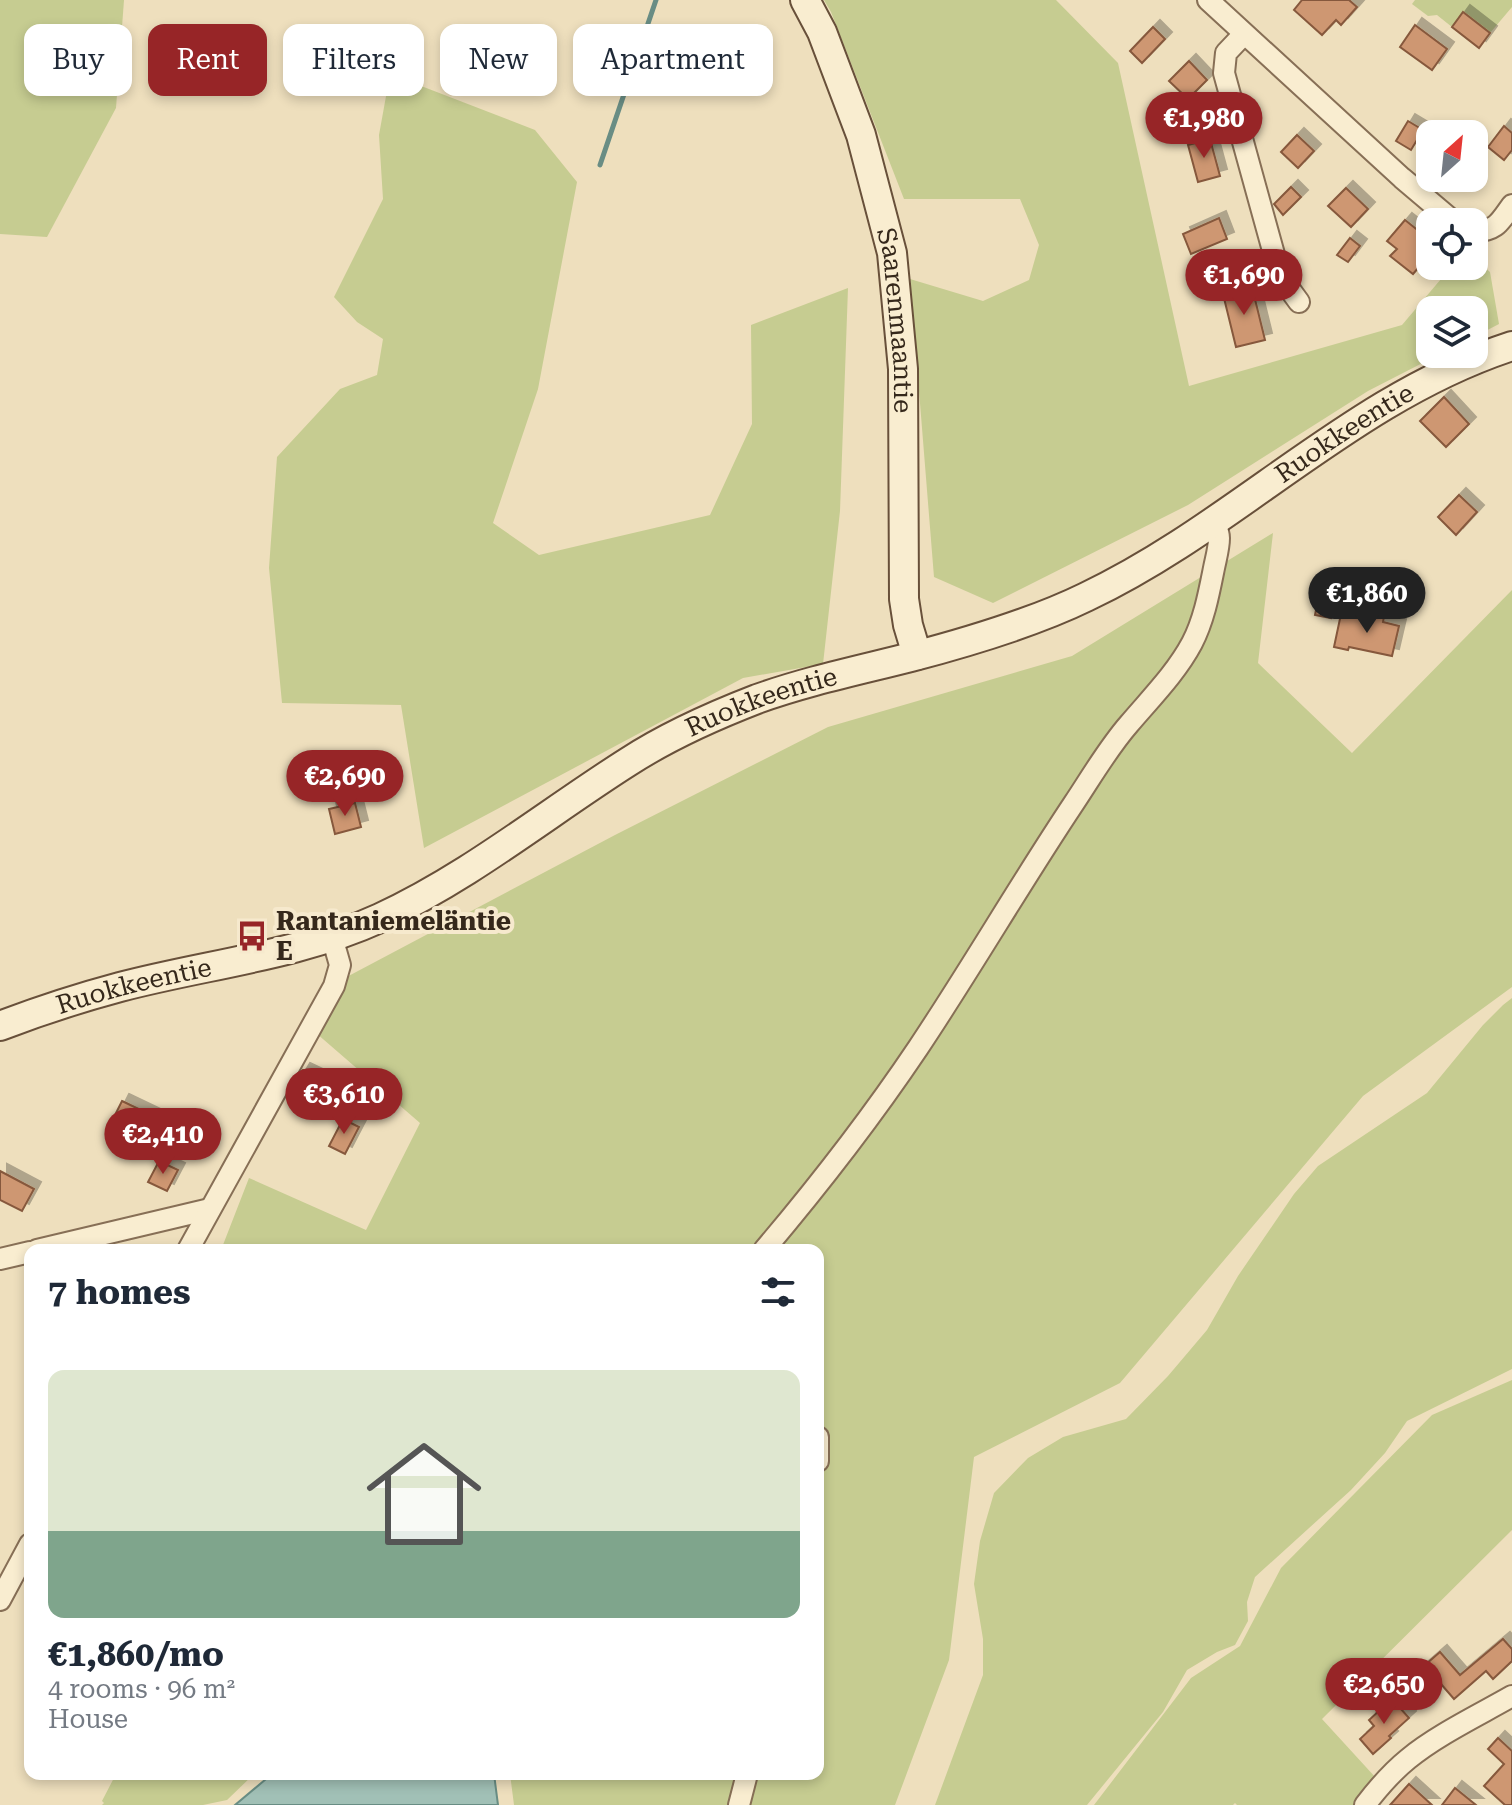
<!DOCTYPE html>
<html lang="en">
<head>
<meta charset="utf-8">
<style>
	body { margin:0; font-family:"Roboto Serif",serif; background:#f6f6f7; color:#1f2937; height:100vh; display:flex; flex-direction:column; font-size:30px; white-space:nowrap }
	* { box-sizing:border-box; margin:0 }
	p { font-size:26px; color:#747a83 }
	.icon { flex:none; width:44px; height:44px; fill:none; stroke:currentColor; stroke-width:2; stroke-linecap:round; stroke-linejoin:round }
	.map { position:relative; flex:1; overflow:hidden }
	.panel { position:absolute; left:24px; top:1244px; width:800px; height:536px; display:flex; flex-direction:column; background:#fff; border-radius:16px; box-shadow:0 4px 12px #0003 }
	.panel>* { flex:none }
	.hud { position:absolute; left:24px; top:24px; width:800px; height:72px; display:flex; gap:16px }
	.needle { width:52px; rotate:27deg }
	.controls { position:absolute; left:1416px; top:120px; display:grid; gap:16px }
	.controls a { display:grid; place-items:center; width:72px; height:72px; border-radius:16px; background:#fff; box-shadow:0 4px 12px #0003; font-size:40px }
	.price { position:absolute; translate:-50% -68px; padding:0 18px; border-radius:28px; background:#972527; color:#fff; font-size:26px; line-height:52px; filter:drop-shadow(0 2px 4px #0008) }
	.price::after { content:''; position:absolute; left:50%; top:48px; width:24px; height:18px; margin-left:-12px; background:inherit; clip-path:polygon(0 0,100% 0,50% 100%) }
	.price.active { background:#222; color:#fff }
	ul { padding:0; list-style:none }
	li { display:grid; align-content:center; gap:16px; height:424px; padding:0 24px }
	li span { display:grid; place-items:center; height:248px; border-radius:16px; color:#555 }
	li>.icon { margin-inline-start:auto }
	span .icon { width:144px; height:144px; fill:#fffc; stroke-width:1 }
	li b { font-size:34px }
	h2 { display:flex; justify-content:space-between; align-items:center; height:96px; padding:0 24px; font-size:34px }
	.pill { padding:0 28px; border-radius:16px; background:#fff; box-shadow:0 4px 12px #0003; font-size:28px; line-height:72px }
	.pill.active { background:#972527; color:#fff }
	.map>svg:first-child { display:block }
	.green { fill:#c6cc91 }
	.water { fill:#a1c0b6; stroke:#698d84; stroke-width:2 }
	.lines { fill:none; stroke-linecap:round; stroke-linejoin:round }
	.stream { stroke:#698d84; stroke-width:5 }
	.building { fill:#ce9772; stroke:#86583c; stroke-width:2; filter:url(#shadow) }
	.street-casing { stroke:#876f56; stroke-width:24 }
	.secondary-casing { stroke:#68503a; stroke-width:32 }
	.street { stroke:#f9edd0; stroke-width:20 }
	.secondary { stroke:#f9edd0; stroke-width:28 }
	.labels { text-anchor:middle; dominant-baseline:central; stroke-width:8; stroke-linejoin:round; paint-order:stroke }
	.street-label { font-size:26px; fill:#35281b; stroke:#f6e9cd }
	.poi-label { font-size:26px; font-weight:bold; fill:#35281b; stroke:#f6e9cd; text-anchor:start }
</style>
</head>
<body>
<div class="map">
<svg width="1512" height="1805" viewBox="0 0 1512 1805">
	<defs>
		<filter id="shadow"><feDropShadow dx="7" dy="-7" stdDeviation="0" flood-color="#0004"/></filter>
	</defs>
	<rect width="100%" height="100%" fill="#eedfbd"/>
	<g class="green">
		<path d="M 0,0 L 124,0 L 116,108 L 47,237 L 0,234 Z"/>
		<path d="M 824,0 L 1056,0 L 1118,63 L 1189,386 L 1402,325 L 1452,266 L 1474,266 L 1474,258 L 1490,272 L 1499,324 L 1474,337 L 1474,310 L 1430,310 L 1430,354 L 1440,354 L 1368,391 L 1188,505 L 993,603 L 934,577 L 910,279 L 983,301 L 1029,280 L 1039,245 L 1020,199 L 904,199 L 831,12 Z"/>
		<path d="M 1415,0 L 1512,0 L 1512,7 L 1490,33 L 1463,12 L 1452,27 L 1437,15 L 1428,16 L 1412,4 Z"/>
		<path d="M 390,74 L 535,130 L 577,182 L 538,389 L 493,523 L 539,555 L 710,515 L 752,424 L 751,325 L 848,288 L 840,511 L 823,664 L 743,678 L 424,848 L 401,705 L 282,703 L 269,568 L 277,457 L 340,389 L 377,375 L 383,339 L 357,322 L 334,297 L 383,199 L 379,135 Z"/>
		<path d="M 1273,533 L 1258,663 L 1352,753 L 1512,590 L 1512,987 L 1363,1096 L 1120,1383 L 974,1457 L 949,1660 L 895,1805 L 514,1805 L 510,1774 L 818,1774 L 818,1250 L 221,1250 L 249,1178 L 366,1230 L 420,1123 L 316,1033 L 341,980 L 615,835 L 828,727 L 1072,656 Z"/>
		<path d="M 1512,998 L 1512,1369 L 1407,1421 L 1385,1453 L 1351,1490 L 1255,1577 L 1247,1602 L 1248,1621 L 1235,1645 L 1217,1652 L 1187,1670 L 1163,1712 L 1087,1805 L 935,1805 L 983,1675 L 983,1639 L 974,1584 L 980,1541 L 994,1493 L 1028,1458 L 1063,1437 L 1126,1419 L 1168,1376 L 1207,1330 L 1238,1276 L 1294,1194 L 1318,1166 L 1427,1093 L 1483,1025 L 1503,1005 Z"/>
		<path d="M 1512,1380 L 1512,1530 L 1322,1719 L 1376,1778 L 1353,1805 L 1237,1805 L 1235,1803 L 1233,1805 L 1094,1805 L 1191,1678 L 1240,1646 L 1281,1568 L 1432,1415 Z"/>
		<path d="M 116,1774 L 254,1774 L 227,1800 L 203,1805 L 102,1805 L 104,1803 L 102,1801 Z"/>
	</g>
	<path class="water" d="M 272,1774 L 494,1774 L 498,1805 L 235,1805 Z"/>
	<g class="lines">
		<path class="stream" d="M 600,165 L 656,0"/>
	</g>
	<g class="building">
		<path d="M 1302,0 L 1349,0 L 1357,7 L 1341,25 L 1336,20 L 1322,35 L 1294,10 Z"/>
		<path d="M 1463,12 L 1490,33 L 1479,48 L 1452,27 Z"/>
		<path d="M 1415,25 L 1447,49 L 1432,70 L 1400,47 Z"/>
		<path d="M 1153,27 L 1165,39 L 1142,63 L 1130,51 Z"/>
		<path d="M 1189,61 L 1207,80 L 1188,99 L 1169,81 Z"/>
		<path d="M 1408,121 L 1423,130 L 1411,150 L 1396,141 Z"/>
		<path d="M 1504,126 L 1512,133 L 1512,150 L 1504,160 L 1488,147 Z"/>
		<path d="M 1297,135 L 1314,151 L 1298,168 L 1281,152 Z"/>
		<path d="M 1210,139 L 1220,176 L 1198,182 L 1188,145 Z"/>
		<path d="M 1291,187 L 1301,197 L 1283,215 L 1274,204 Z"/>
		<path d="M 1346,188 L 1368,209 L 1351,227 L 1328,206 Z"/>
		<path d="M 1219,218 L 1227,239 L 1191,254 L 1183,234 Z"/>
		<path d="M 1405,220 L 1430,240 L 1430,276 L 1419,267 L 1413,274 L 1390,256 L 1397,249 L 1387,241 Z"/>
		<path d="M 1350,238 L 1360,246 L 1348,262 L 1337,255 Z"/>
		<path d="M 1252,287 L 1265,340 L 1236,347 L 1223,294 Z"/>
		<path d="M 1444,397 L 1469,424 L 1446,447 L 1420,421 Z"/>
		<path d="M 1459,495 L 1477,512 L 1456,535 L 1438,517 Z"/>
		<path d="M 1320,590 L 1336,593 L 1331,618 L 1315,615 Z"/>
		<path d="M 1341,614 L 1368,620 L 1369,614 L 1384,617 L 1383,622 L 1399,626 L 1392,656 L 1349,647 L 1348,650 L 1334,647 Z"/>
		<path d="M 355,803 L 361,827 L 335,834 L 329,809 Z"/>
		<path d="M 303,1070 L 341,1088 L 330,1111 L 290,1092 Z"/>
		<path d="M 122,1101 L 164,1121 L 150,1147 L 109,1127 Z"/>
		<path d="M 343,1119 L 359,1127 L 345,1154 L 329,1146 Z"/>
		<path d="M 159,1161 L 178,1170 L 167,1191 L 148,1182 Z"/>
		<path d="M 0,1171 L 34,1189 L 22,1211 L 0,1200 Z"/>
		<path d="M 1503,1639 L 1512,1649 L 1512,1661 L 1493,1679 L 1486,1671 L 1454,1699 L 1441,1684 L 1426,1697 L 1410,1678 L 1440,1652 L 1460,1675 Z"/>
		<path d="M 1392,1699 L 1409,1718 L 1389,1736 L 1391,1738 L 1373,1754 L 1360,1739 L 1374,1726 L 1369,1720 Z"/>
		<path d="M 1498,1738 L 1512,1751 L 1512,1805 L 1505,1805 L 1484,1786 L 1504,1764 L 1488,1749 Z"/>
		<path d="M 1409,1784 L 1432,1805 L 1390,1805 Z"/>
		<path d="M 1455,1788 L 1476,1805 L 1442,1805 Z"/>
	</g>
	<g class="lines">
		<g class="street-casing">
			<g id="street">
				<path d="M 1208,0 L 1402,178 L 1454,222"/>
				<path d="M 1244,34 L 1226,53 L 1224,73 L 1280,276 L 1299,302"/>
				<path d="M 1474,232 C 1497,230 1499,223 1512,205"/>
				<path d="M 37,1250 L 210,1209"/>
				<path d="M 188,1250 L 334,986 L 340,965 L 332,937"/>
				<path d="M 764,1250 C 819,1185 871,1118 918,1048 C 972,967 1020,884 1074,803 C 1092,776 1108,748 1129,724 C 1151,698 1176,673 1192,643 C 1204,620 1209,593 1214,568 C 1216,558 1219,548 1219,538 C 1219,532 1216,526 1214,521"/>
				<path d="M 0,1259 L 30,1252"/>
				<path d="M 818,1437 L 818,1461"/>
				<path d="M 0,1600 L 30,1544"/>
				<path d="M 739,1805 L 747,1774"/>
				<path d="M 1365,1805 C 1378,1788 1392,1772 1408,1759 C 1437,1735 1479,1715 1512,1696"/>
			</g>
		</g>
		<g class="secondary-casing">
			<g id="secondary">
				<path id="s1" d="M 805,0 L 822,32 L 861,135 L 892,253 L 903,369 L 904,599 L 908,625 L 917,655"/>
				<path id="s2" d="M 0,1026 C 39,1011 79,998 120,987 C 207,964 297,956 380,918 C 469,877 546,814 628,762 C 668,736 713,716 757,699 C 807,681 860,670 911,657 C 968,642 1033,623 1086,597 C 1236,526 1352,398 1512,346"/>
			</g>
		</g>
		<use href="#street" class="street"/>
		<use href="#secondary" class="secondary"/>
	</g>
	<defs>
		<g id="bus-bare" transform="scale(2.4)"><path d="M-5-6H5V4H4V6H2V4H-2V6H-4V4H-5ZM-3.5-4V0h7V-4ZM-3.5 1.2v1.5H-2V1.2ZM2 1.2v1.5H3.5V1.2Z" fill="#972527" stroke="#f6e9cd" stroke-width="2.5" paint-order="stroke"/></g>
	</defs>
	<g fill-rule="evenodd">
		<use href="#bus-bare" x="252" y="936"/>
	</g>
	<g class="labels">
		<g class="street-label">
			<text stroke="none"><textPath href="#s1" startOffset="336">Saarenmaantie</textPath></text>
			<text stroke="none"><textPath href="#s2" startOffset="1484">Ruokkeentie</textPath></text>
			<text stroke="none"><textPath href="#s2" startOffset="836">Ruokkeentie</textPath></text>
			<text stroke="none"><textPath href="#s2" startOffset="140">Ruokkeentie</textPath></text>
		</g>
		<g class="poi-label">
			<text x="276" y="921">Rantaniemeläntie<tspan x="276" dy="30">E</tspan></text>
		</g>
	</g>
</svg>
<div class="controls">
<a><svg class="needle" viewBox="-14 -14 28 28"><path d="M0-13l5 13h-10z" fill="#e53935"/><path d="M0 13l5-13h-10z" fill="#747a83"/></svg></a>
<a><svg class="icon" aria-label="locate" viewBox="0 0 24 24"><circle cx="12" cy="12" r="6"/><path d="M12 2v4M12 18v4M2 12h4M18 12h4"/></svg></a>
<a><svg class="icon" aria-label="layers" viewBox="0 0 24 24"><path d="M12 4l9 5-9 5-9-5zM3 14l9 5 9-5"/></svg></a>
</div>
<b class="price" style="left:1204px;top:160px">€1,980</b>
<b class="price" style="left:1244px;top:317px">€1,690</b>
<b class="price active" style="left:1367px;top:635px">€1,860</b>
<b class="price" style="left:345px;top:818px">€2,690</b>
<b class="price" style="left:344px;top:1136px">€3,610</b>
<b class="price" style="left:163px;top:1176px">€2,410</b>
<b class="price" style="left:1384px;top:1726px">€2,650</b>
<div class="hud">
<a class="pill">Buy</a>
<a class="pill active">Rent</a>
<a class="pill">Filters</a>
<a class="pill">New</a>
<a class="pill">Apartment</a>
</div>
<section class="panel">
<h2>7 homes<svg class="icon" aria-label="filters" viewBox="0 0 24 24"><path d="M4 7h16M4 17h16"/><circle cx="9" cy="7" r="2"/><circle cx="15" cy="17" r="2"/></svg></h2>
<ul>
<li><span style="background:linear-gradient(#dfe7d0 65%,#7fa58c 0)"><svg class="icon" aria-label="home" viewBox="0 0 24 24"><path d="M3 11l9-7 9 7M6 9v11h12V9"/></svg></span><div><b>€1,860/mo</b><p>4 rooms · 96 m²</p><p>House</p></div></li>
</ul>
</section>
</div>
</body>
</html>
